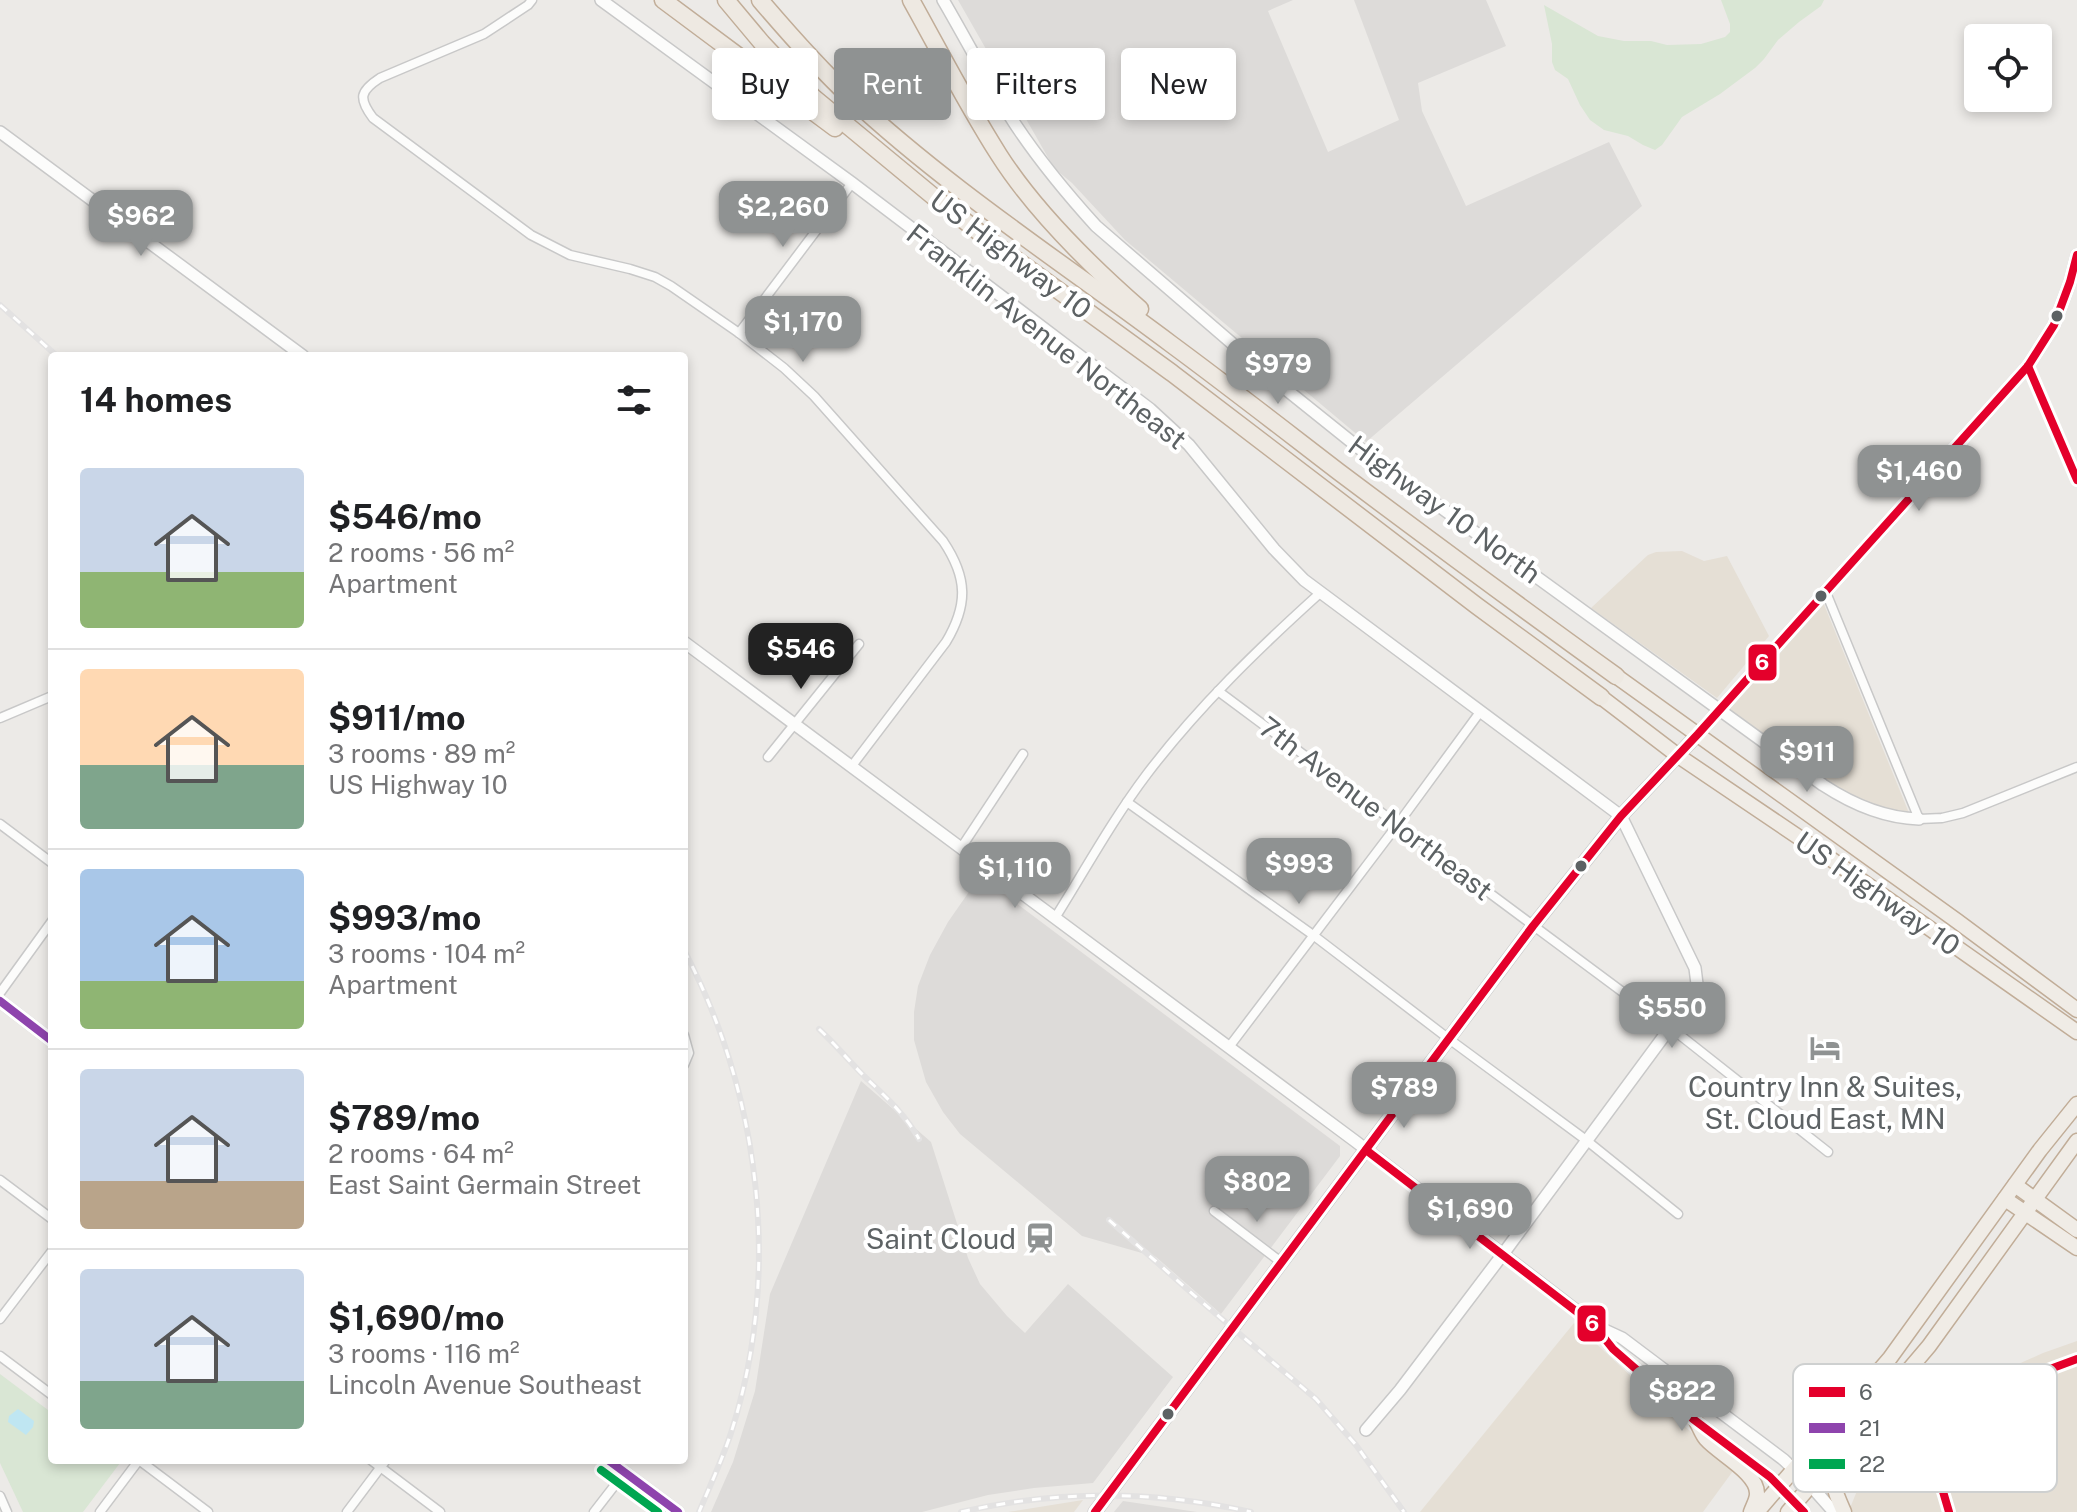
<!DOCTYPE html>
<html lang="en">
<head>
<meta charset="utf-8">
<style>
	body { margin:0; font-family:"Public Sans",sans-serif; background:#f2f2f2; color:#202124; height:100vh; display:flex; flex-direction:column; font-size:30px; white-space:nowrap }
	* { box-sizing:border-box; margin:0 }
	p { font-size:26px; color:#757577 }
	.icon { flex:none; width:44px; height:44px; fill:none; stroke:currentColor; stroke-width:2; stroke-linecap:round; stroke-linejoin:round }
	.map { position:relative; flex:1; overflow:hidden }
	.sheet { position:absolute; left:48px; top:352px; width:640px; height:1112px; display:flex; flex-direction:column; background:#fff; border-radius:8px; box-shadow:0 4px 12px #0003 }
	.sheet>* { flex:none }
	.top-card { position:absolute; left:712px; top:48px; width:760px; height:72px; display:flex; gap:16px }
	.fabs { position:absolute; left:1964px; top:24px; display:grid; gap:16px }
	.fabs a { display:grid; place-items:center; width:88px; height:88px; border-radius:8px; background:#fff; box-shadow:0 4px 12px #0003; font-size:40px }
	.price { position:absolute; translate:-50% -68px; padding:0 18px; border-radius:16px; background:#8f9292; color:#fff; font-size:26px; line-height:52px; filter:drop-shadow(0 2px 4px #0008) }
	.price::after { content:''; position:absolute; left:50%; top:48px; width:24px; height:18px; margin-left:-12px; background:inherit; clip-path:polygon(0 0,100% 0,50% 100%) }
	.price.active { background:#222; color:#fff }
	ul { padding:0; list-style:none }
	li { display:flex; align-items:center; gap:24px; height:200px; padding:0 32px }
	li+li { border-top:2px solid #e0e0e0 }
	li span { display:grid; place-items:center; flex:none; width:224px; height:160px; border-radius:8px; color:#555 }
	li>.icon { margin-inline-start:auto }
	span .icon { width:96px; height:96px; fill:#fffc; stroke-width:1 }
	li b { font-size:34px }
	h2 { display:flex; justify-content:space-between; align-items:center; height:96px; padding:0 32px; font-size:34px }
	.chip { padding:0 28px; border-radius:8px; background:#fff; box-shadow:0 4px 12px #0003; font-size:28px; line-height:72px }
	.chip.active { background:#8f9292; color:#fff }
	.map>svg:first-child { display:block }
	.commercial { fill:#e5dfd5 }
	.industrial { fill:#dddbd9 }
	.green { fill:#d9e6d4 }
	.water { fill:#bfe6f2 }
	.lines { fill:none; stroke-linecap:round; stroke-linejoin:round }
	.minor-casing { stroke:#c8c8c8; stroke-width:11 }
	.tertiary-casing { stroke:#c8c8c8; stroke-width:14 }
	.secondary-casing { stroke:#c7c8c8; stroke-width:15 }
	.trunk-casing { stroke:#c1ad98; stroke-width:17 }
	.motorway-casing { stroke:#c1ad98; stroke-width:19 }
	.minor { stroke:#fcfcfb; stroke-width:8 }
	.tertiary { stroke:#fcfcfb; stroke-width:11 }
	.secondary { stroke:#fcfcfb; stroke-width:12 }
	.trunk { stroke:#f0ece6; stroke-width:14 }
	.motorway { stroke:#eee9e2; stroke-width:16 }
	.rail-casing { stroke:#e3e2e2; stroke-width:6 }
	.rail { stroke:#fff; stroke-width:3; stroke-dasharray:9; stroke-linecap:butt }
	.bus-1-casing { stroke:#fff; stroke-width:14 }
	.bus-2-casing { stroke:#fff; stroke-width:14 }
	.bus-3-casing { stroke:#fff; stroke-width:14 }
	.bus-1 { stroke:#e4002b; stroke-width:8 }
	.bus-2 { stroke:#8e44ad; stroke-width:8 }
	.bus-3 { stroke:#00a651; stroke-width:8 }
	.bus-dot { fill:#5d6264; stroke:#fff; stroke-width:3 }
	.labels { text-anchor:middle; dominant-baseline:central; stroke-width:8; stroke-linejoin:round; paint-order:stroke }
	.street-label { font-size:28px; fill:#5d6264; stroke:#fff }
	.poi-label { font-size:28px; fill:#5d6264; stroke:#fff }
	.key { fill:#fff; stroke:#ced0d0; stroke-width:2 }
	.key-label { font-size:22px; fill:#5d6264 }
	.line-badge { stroke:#fff; stroke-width:3 }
	.badge-label { font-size:22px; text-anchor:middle; font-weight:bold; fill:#fff }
</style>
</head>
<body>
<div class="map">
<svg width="2077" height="1512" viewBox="0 0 2077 1512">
	<rect width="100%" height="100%" fill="#eceae7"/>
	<g class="commercial">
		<path d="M 1682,551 L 1704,561 L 1727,556 L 1769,636 L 1717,698 L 1591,608 L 1648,555 L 1656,552 Z"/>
		<path d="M 1823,602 L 1909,813 L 1892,811 L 1858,801 L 1842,793 L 1729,709 Z"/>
		<path d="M 1574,1323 L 1733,1471 L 1703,1512 L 1420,1512 Z"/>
		<path d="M 2077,1341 L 2077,1512 L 1853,1512 L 1850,1508 L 1863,1476 L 1873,1460 L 1908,1428 L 1946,1402 L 1996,1374 L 2043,1353 Z"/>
		<path d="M 1083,1500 L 1074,1512 L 1008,1512 Z"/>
	</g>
	<g class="industrial">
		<path d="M 958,0 L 1293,0 L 1268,11 L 1328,152 L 1399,120 L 1354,0 L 1486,0 L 1506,46 L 1418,83 L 1422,111 L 1466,206 L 1609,142 L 1642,206 L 1366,442 L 1125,240 L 1072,183 L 1054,168 Z"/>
		<path d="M 980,876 L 1340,1146 L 1340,1156 L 1221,1314 L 1156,1257 L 1082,1236 L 960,1134 L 943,1112 L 926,1082 L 914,1040 L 914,1012 L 918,986 L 930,955 L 948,922 Z"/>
		<path d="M 861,1081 L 931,1142 L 968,1258 L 980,1284 L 1007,1316 L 1025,1333 L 1068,1284 L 1173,1377 L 1093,1483 L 1034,1488 L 988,1495 L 922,1512 L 711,1512 L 733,1462 L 755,1391 L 770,1294 Z"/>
		<path d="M 1123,1501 L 1197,1512 L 1114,1512 Z"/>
	</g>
	<g class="green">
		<path d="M 1721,0 L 1824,0 L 1821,6 L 1799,22 L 1778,40 L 1764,59 L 1755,68 L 1720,94 L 1682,117 L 1662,145 L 1655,150 L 1643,145 L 1628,136 L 1604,130 L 1590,120 L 1580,105 L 1568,79 L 1555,70 L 1552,62 L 1552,44 L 1544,5 L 1598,36 L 1624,41 L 1651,41 L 1667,45 L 1701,44 L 1725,37 L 1730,32 L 1730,24 Z"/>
		<path d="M 0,1374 L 52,1413 L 52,1460 L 115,1460 L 120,1463 L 83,1512 L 23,1512 L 0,1463 Z"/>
	</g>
	<path class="water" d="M 18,1409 L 34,1421 L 33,1427 L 26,1435 L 8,1422 L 9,1416 Z"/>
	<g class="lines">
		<g class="minor-casing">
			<g id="minor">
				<path d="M 532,0 L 528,5 L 484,34 L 380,78 C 360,91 358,98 373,118 L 531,235 L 570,255 L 630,269 L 655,277 L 671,286 L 739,333 L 784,368 L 814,396 L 943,541 C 968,578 968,605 946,642 L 851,767"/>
				<path d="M 739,333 L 852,183"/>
				<path d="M 2028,366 L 2077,480"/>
				<path d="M 1825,590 L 1919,819 L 1942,818 L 1963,813 L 2077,767"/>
				<path d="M 1218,691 L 1671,1028 L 1828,1152"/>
				<path d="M 0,718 L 52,696"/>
				<path d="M 768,757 L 859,644"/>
				<path d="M 1127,802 L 1313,935 L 1449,1039 L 1586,1140 L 1678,1214"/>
				<path d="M 0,824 L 52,863"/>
				<path d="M 961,848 L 1023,754"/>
				<path d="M 1055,918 C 1085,870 1113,819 1147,774 C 1198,707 1258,649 1320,593"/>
				<path d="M 0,993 L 52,921"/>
				<path d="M 684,1035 L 689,1053 L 684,1065"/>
				<path d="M 1229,1047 L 1398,824 L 1480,712"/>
				<path d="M 0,1180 L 52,1219"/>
				<path d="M 1214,1211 L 1281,1262"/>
				<path d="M 0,1319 L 52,1251"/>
				<path d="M 0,1356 L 52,1395"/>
				<path d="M 371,1460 L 440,1512"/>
				<path d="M 0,1496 L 7,1512"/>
				<path d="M 100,1512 L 139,1460 L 208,1512"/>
				<path d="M 347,1512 L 386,1460"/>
				<path d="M 594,1512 L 625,1472"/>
			</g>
		</g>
		<g class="tertiary-casing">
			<g id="tertiary">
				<path d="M 601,0 L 852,183 L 1150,409 L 1189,445 L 1274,549 L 1304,580 L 1621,816 L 1695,968 L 1697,984 L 1695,994 L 1503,1254 L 1400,1390 L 1366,1430"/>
				<path d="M 943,0 C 967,41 989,84 1015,124 C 1039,160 1067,194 1096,226 L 1278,383 L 1359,448 L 1823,785 C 1852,804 1884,818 1919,819"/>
				<path d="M 0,132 L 303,356"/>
				<path d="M 684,642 L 1355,1141 L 1573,1308 L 1594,1325 L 1613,1349 L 1693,1419 L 1770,1477 L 1804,1512"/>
				<path d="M 1698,734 L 2028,366 L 2054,325 L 2070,282 L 2077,255"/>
				<path d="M 0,1001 L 52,1041"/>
				<path d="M 1596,1326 L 1622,1338 L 1784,1460 L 1811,1486 L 1834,1512"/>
				<path d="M 608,1460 L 678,1512"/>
			</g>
		</g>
		<g class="secondary-casing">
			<path id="secondary" d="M 1095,1512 L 1533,926 L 1621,816 L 1698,734"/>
		</g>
		<g class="trunk-casing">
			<g id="trunk">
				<path d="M 1616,676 L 1957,921 L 2077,1010"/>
				<path d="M 1601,697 L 1677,755 L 1828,857 L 2077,1032"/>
				<path d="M 2015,1185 L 2077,1230"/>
				<path d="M 2005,1199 L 2077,1248"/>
				<path d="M 1697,1423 C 1700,1428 1702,1434 1706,1439 C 1719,1454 1758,1473 1757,1494 C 1757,1500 1753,1506 1751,1512"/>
				<path d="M 1838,1460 C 1828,1479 1836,1494 1844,1512"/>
				<path d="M 1757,1512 L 1890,1358 L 2040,1150 L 2077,1104"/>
				<path d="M 1788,1512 L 1929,1346 L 2077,1141"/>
			</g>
		</g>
		<g class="motorway-casing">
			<g id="motorway">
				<path d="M 663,0 L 835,128"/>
				<path d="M 726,0 L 762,43 L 813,97 L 934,197 L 989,240 L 1172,373 L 1477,606 L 1601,697"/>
				<path d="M 760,0 C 789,34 818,67 850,97 C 949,189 1063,263 1171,344 C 1228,386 1283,429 1339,472 C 1431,541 1523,609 1616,676"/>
				<path d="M 911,0 C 940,52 967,105 999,155 C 1034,210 1091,266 1140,309"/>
			</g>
		</g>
		<use href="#minor" class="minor"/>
		<use href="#tertiary" class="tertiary"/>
		<use href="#secondary" class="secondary"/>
		<use href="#trunk" class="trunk"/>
		<use href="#motorway" class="motorway"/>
		<g class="rail-casing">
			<g id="rail">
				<path d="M 0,305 L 57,356"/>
				<path d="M 684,950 C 761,1097 782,1274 731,1433 C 722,1460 710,1486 699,1512"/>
				<path d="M 819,1029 C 835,1044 849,1061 864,1076 C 885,1096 905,1114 919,1139"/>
				<path d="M 1109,1220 L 1195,1296 L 1316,1399 L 1356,1445 L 1404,1512"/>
				<path d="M 961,1512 C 1057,1490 1155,1490 1251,1512"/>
			</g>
		</g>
		<use href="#rail" class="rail"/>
		<g class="bus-1-casing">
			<g id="bus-1">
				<path d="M 2028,366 L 2077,480"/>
				<path d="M 1366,1150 L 1594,1325 L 1613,1349 L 1693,1419 L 1770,1477 L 1804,1512"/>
				<path d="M 1095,1512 L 1533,926 L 1621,816 L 1698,734 L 2028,366 L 2054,325 L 2070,282 L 2077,255"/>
				<path d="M 1949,1512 L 1927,1437 C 1973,1402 2023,1378 2077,1359"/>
			</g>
		</g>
		<g class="bus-2-casing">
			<g id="bus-2">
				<path d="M 0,1001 L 52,1041"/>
				<path d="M 608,1460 L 678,1512"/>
			</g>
		</g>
		<g class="bus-3-casing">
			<path id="bus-3" d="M 601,1470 L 658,1512"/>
		</g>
		<use href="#bus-1" class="bus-1"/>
		<use href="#bus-2" class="bus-2"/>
		<use href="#bus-3" class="bus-3"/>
	</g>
	<defs>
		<g id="hotel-bare" transform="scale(2.4)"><path d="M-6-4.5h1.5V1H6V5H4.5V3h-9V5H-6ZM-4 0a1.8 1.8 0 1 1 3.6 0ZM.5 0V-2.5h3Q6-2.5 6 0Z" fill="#8f9292" stroke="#fff" stroke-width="2.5" paint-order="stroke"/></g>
		<g id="station-bare" transform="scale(2.4)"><path d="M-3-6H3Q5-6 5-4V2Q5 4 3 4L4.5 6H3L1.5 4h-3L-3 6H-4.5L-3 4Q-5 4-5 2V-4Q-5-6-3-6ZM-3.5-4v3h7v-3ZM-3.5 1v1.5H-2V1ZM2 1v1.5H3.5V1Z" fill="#8f9292" stroke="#fff" stroke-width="2.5" paint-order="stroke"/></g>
	</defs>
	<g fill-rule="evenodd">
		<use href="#hotel-bare" x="1825" y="1048"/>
		<use href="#station-bare" x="1040" y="1238"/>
	</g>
	<g class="bus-dot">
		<circle cx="2057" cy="316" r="7"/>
		<circle cx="1821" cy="596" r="7"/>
		<circle cx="1581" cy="866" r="7"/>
		<circle cx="1168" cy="1414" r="7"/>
	</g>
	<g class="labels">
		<g class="street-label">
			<text transform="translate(1011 254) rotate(37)">US Highway 10</text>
			<text transform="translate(1047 336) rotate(38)">Franklin Avenue Northeast</text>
			<text transform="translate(1445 509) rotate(36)">Highway 10 North</text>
			<text transform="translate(1376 808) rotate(37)">7th Avenue Northeast</text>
			<text transform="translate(1878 893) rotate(35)">US Highway 10</text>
		</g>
		<g class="poi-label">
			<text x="1825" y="1086">Country Inn &amp; Suites,<tspan x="1825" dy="32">St. Cloud East, MN</tspan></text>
			<text x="1016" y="1238" text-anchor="end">Saint Cloud</text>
		</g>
	</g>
	<rect x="1793" y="1364" width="264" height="128" rx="12" class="key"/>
	<rect x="1809" y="1387" width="36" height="10" fill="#e4002b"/>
	<rect x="1809" y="1423" width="36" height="10" fill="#8e44ad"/>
	<rect x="1809" y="1459" width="36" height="10" fill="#00a651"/>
	<g class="key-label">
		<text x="1859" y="1400">6</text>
		<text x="1859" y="1436">21</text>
		<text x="1859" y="1472">22</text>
	</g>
	<g class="line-badge">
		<rect x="1747" y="643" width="31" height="39" rx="8" fill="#e4002b"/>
		<rect x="1576" y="1304" width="31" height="39" rx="8" fill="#e4002b"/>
	</g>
	<g class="badge-label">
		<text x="1762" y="670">6</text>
		<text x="1592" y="1331">6</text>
	</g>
</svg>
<div class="fabs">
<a><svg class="icon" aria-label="locate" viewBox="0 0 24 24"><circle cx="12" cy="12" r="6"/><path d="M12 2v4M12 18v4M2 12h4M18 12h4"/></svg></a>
</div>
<b class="price" style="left:783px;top:249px">$2,260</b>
<b class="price" style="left:141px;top:258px">$962</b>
<b class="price" style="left:803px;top:364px">$1,170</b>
<b class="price" style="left:1278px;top:406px">$979</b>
<b class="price" style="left:1919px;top:513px">$1,460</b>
<b class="price active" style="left:801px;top:691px">$546</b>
<b class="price" style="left:1807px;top:794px">$911</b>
<b class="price" style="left:1299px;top:906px">$993</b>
<b class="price" style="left:1015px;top:910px">$1,110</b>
<b class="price" style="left:1672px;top:1050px">$550</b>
<b class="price" style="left:1404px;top:1130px">$789</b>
<b class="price" style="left:1257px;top:1224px">$802</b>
<b class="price" style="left:1470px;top:1251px">$1,690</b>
<b class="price" style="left:1682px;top:1433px">$822</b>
<div class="top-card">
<a class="chip">Buy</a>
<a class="chip active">Rent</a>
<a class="chip">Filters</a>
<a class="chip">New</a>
</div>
<section class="sheet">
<h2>14 homes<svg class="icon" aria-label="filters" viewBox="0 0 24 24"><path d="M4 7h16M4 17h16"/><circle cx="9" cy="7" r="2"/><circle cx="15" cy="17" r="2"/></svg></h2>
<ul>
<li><span style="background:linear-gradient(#c9d6e8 65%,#8fb573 0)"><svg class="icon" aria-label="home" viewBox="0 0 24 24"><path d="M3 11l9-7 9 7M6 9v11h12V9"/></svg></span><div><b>$546/mo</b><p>2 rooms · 56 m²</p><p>Apartment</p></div></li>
<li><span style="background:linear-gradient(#ffd9b3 60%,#7fa58c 0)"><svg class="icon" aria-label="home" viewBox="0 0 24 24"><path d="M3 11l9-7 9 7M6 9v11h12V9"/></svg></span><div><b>$911/mo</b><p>3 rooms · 89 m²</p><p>US Highway 10</p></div></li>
<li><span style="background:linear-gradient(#a9c7e8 70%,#8fb573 0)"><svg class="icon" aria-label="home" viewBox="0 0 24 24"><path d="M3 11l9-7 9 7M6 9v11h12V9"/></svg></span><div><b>$993/mo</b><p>3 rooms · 104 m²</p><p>Apartment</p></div></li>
<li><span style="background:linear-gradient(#c9d6e8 70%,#b9a48a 0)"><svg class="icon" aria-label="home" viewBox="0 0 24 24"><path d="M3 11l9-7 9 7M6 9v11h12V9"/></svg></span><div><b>$789/mo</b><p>2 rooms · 64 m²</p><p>East Saint Germain Street</p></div></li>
<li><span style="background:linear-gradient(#c9d6e8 70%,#7fa58c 0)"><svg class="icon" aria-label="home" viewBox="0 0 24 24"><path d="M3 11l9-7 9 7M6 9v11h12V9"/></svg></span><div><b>$1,690/mo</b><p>3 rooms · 116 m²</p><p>Lincoln Avenue Southeast</p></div></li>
</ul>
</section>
</div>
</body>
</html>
